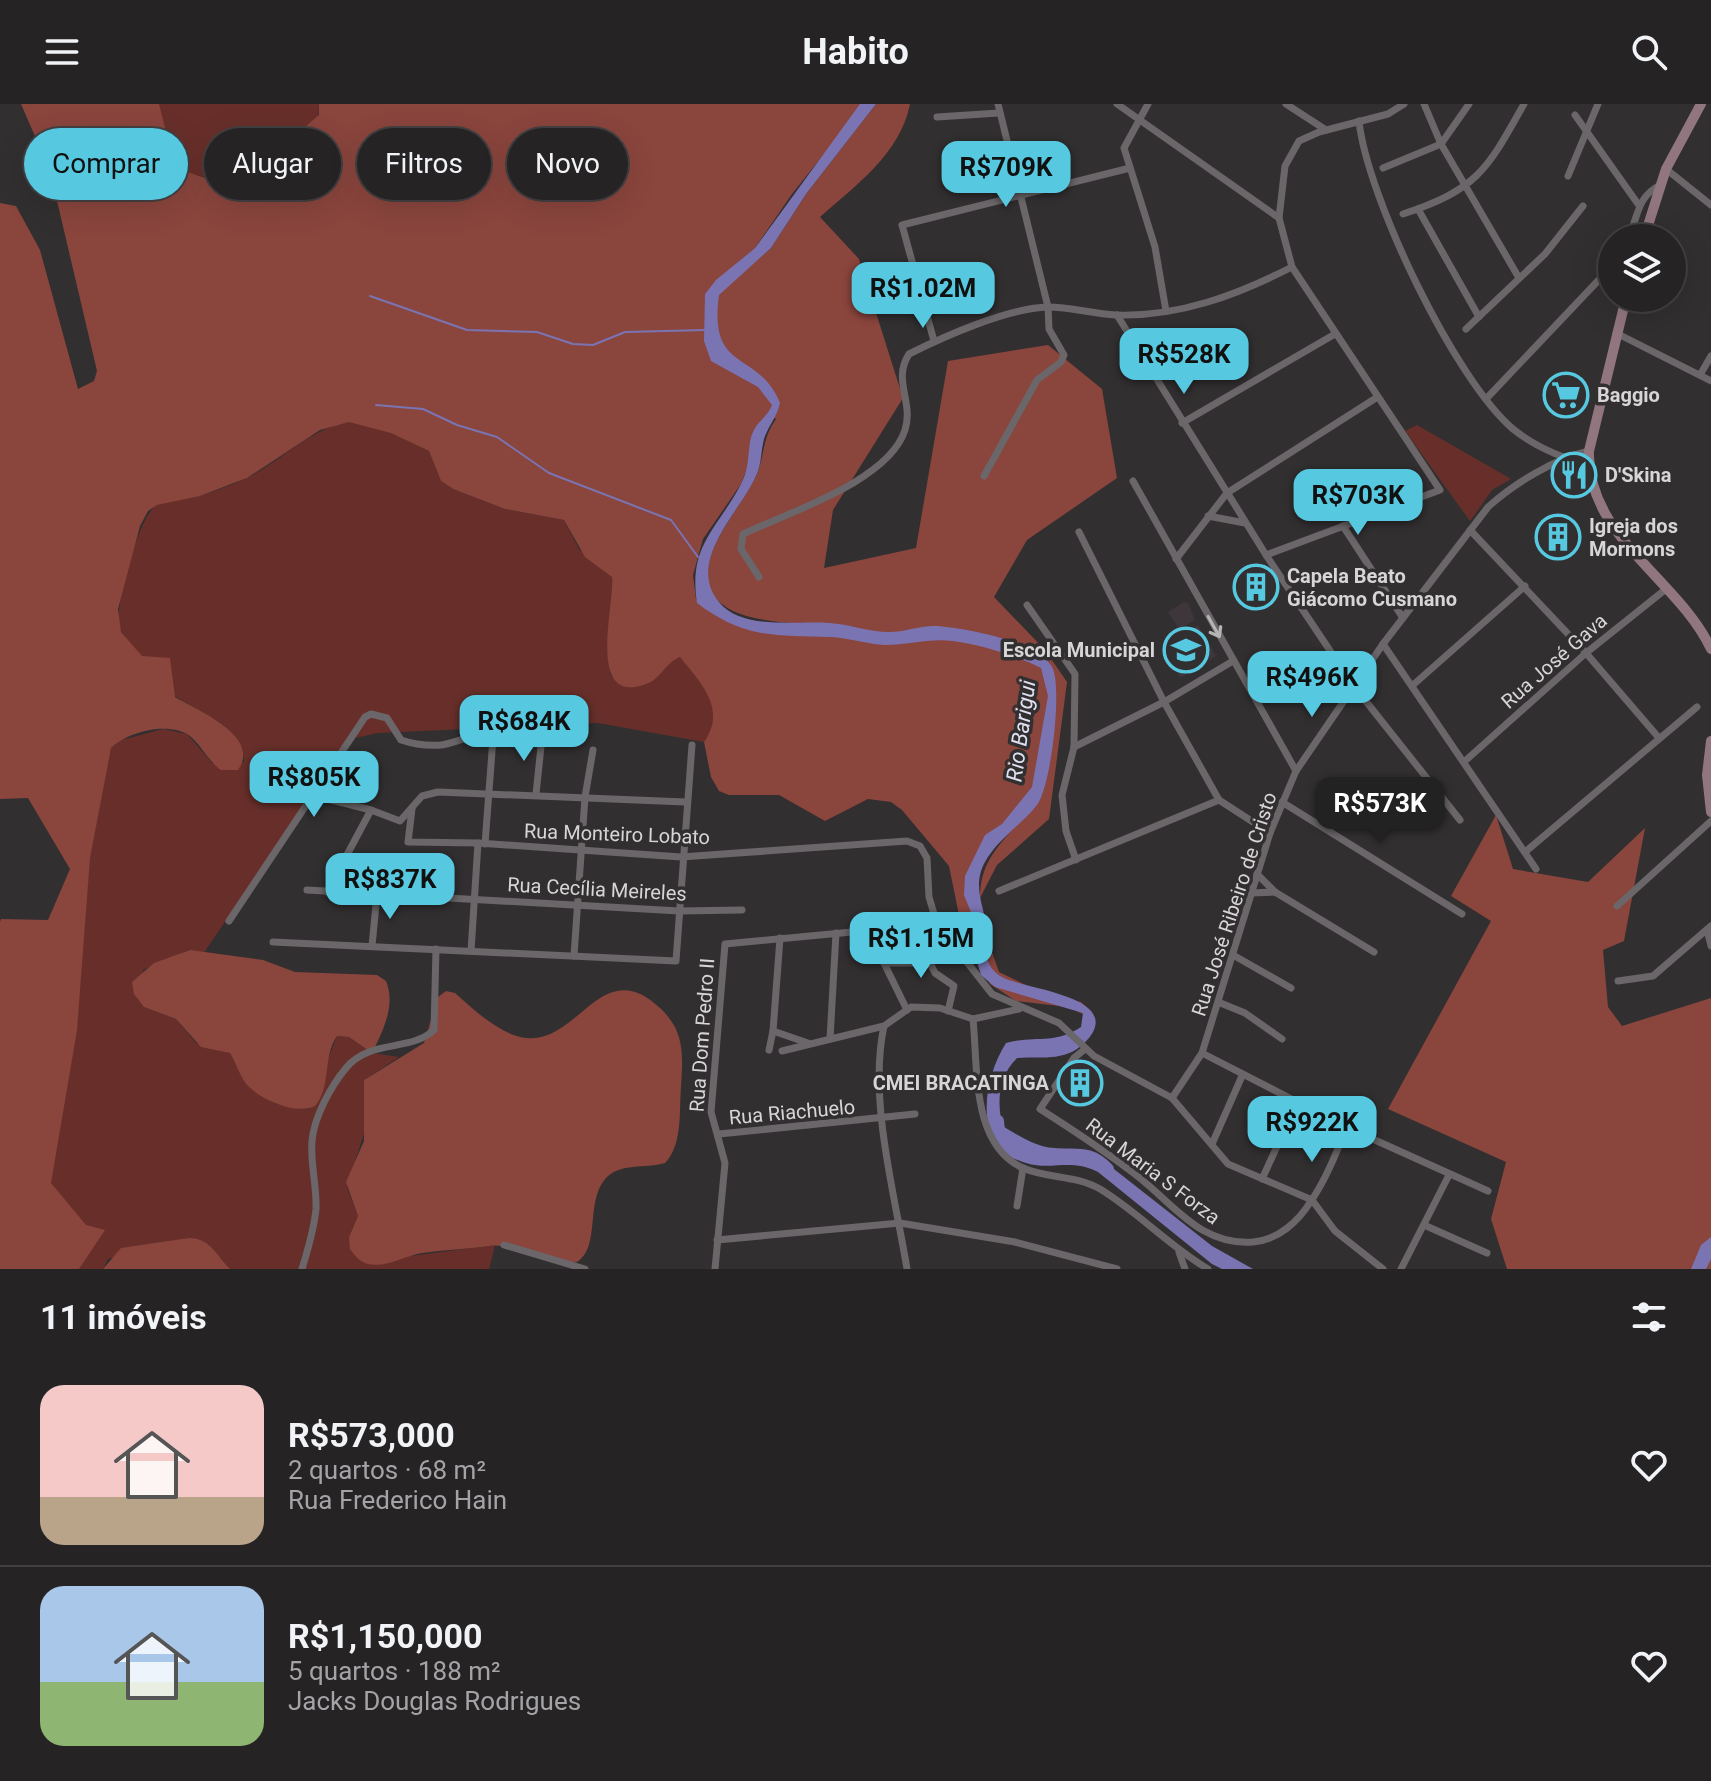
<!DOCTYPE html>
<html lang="pt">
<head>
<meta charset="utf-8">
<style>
	body { margin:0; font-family:Roboto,sans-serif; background:#2e2b2d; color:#f1f3f6; height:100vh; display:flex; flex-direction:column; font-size:30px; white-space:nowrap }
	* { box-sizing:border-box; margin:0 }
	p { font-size:26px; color:#a4a4a7 }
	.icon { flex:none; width:44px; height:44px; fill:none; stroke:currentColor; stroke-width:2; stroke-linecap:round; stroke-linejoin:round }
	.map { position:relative; height:1165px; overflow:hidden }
	.panel { display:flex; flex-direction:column; background:#262325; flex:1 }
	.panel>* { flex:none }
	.top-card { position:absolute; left:24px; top:24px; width:800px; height:72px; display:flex; gap:16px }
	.buttons { position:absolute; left:1598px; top:120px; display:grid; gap:16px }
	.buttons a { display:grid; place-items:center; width:88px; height:88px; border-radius:50%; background:#262325; box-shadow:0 8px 32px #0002,0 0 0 2px #424042; font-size:40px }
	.price { position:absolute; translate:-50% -68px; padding:0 18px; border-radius:16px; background:#56c9e1; color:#111; font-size:26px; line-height:52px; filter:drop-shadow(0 2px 4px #0008) }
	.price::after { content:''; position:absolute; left:50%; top:48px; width:24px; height:18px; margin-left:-12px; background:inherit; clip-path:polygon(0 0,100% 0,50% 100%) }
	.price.selected { background:#222; color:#fff }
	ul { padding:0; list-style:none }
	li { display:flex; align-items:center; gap:24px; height:200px; padding:0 40px }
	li+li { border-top:2px solid #424042 }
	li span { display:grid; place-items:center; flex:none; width:224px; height:160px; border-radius:24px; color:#555 }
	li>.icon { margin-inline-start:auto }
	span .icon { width:96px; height:96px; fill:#fffc; stroke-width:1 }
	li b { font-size:34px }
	h2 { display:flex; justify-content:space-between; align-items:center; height:96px; padding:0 40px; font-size:34px }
	.pill { padding:0 28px; border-radius:36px; background:#262325; box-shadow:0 8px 32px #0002,0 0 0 2px #424042; font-size:28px; line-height:72px }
	.pill.selected { background:#56c9e1; color:#111 }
	header { display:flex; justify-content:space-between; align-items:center; height:104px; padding:0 40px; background:#262325; font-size:36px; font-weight:700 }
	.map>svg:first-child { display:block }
	.built { fill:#3f363c }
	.green { fill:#682f2a }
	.forest { fill:#8a453d; fill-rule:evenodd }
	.water { fill:#7b74b3 }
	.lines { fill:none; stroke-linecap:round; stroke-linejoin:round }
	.stream { stroke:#7b74b3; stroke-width:2 }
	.river { stroke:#7b74b3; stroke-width:12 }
	.minor { stroke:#6a6669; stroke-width:7 }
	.secondary { stroke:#92767f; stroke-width:10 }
	.oneway { stroke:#b7b4b6 }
	.labels { text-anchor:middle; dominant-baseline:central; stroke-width:7; stroke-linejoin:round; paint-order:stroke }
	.poi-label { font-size:20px; font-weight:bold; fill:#d8d5d7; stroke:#322f31; text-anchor:start }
	.street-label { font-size:20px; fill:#d8d5d7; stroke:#322f31 }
	.water-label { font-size:22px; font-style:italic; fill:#e1e0f2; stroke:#322f31 }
</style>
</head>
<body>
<header><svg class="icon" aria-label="menu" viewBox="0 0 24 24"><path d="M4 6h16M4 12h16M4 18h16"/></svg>Habito<svg class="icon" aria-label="search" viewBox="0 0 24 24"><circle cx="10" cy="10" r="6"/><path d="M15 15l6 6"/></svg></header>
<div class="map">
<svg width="1711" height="1165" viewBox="0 0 1711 1165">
	<rect width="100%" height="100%" fill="#322f31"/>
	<g class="built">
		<path d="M 1184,498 L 1188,499 L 1195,516 L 1179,525 L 1168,508 Z"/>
		<path d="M 1198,521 L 1216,552 L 1180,574 L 1173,560 L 1191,546 L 1182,531 Z"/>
	</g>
	<g class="green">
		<path d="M 149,0 L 319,0 L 318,17 L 249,75 L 218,76 L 192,70 L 169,56 Z"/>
		<path d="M 349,317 L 379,322 L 429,347 L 441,377 L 453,385 L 505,405 L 564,416 L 579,445 L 612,473 C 616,507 602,538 611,572 L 627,582 L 657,573 L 670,557 L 680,553 C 696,563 716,595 716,615 C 716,624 709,631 704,638 L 598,619 L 378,629 L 355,634 L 333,659 L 203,850 L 189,846 L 143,866 L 144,903 L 176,915 L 196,939 L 230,949 C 253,984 260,1004 309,1005 L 337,932 L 349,933 L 372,949 L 399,953 L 364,976 L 366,1023 L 347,1083 L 358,1112 L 349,1133 L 411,1152 L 495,1141 L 489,1165 L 230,1165 L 189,1134 L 108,1155 L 103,1165 L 31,1165 L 67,895 L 104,664 L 111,644 L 118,637 L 163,625 L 187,630 L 213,660 L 244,658 C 245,616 182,605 159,579 C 153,572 122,531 120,525 C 113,506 139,410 157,401 C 169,396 185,396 198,392 C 212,389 225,383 238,378 C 279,361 305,327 349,317 Z"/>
		<path d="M 1417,321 L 1511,375 L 1492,386 L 1470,417 L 1405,327 Z"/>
	</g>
	<g class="forest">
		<path d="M 21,0 L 159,0 L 174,60 C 191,72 220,80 240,75 C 255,71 304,23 319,11 L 319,0 L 864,0 L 792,90 L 755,144 L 737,159 L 723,186 L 771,144 L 806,90 L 876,0 L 910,0 C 900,50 856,81 820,113 L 859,155 L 903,294 L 833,406 L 824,464 L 916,444 L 948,257 L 1048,241 L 1102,285 L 1117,374 L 1027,436 L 994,493 L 1045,546 L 1067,578 L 1049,715 L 997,761 L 980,794 C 980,763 994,746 1014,724 L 972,759 L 984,825 L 999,868 L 1042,889 L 1081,898 L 1092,908 L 1093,915 L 1068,903 L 1016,897 L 990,880 L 962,826 L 949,762 L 902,706 L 891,698 L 868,695 L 825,717 L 779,691 L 729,691 L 719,687 L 711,673 L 704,638 C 727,606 702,580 680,553 C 665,559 661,575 646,580 C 585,603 615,501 612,473 L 585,453 L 564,416 L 505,405 L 453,385 L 441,377 L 429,347 L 391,329 L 349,318 L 320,326 L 247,374 L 200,392 L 157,401 L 148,407 L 140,422 L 118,505 L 121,528 L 142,552 L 170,554 L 175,593 C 197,606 262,632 238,666 L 221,666 C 208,657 202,642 190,632 C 170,617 128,627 111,644 L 90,754 L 77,926 L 51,1079 L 86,1121 L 105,1126 L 79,1165 L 0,1165 L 0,818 L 1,815 L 48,816 L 70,765 L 28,694 L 0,695 L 0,99 L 16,102 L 40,146 L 78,285 L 94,277 L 97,267 L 50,67 ZM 768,310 L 776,315 C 763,333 765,347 758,367 C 755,376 748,385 743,393 C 732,414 714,435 709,458 C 693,531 815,516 856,523 L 740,517 L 696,495 L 693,471 L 703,435 L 741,380 Z"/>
		<path d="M 1496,711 L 1513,765 L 1588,778 L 1645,724 L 1624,837 L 1603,846 L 1608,903 L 1622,922 L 1711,894 L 1711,1165 L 1507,1165 L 1491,1115 L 1506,1058 L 1388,1005 L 1491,817 L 1451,792 Z"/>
		<path d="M 190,846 L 263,856 L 295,868 L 377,871 L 386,877 C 396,901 383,927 372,949 L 349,933 L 337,932 C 322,954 332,982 315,1002 C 296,1011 264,997 249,983 C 240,974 237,960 230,949 L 201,943 L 176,915 L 144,903 L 134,890 L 132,878 L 154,859 Z"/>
		<path d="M 446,887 L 455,889 C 473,905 501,932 527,934 C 579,939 602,849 660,904 C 685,927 683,951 681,983 C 679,1006 683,1041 665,1059 C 649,1064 627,1060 612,1069 C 582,1089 603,1142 577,1158 C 549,1165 516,1138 489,1142 C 467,1145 444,1146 422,1149 C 404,1152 387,1164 368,1160 C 360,1158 355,1152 350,1145 L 349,1133 L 358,1112 L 346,1078 L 364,1037 L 364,976 L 424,939 L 438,893 Z"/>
		<path d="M 189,1134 C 210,1134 216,1151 230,1165 L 103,1165 L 121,1144 Z"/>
	</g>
	<g class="water">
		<path d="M 860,0 L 876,0 L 806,90 L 771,144 L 719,191 C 708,270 758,245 780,299 C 777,312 770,320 765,332 C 761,343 762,356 758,367 C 744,405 684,456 719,498 C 742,527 797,516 829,519 C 849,520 869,528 889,528 C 905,528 921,521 937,522 C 964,524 1043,538 1053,565 C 1062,588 1051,682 1037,701 C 1020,723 987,742 980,771 C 976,789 985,808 987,825 C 987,833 984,841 986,849 C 987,860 993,868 1002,873 C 1023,885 1122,892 1089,934 C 1068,959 1045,952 1017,954 C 996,975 997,1002 1004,1030 L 1022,1043 L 1050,1053 L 1084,1050 L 1105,1058 L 1212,1142 L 1253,1165 L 1222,1165 L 1212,1160 L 1098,1068 C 1070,1054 1053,1067 1026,1059 C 971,1044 983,975 1006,939 C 1036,931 1054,941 1081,923 L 1083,909 L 995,883 L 981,871 L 975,851 L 977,823 L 964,791 L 965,772 L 985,731 L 1002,720 L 1032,683 L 1048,592 L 1041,564 C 1014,551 982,541 953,537 C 929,534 908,541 885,541 C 867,540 849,534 830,533 C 774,531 745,535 697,499 C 688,441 717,426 741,380 C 752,359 746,340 754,326 C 759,316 768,312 772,301 L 758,283 L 711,257 L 704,237 L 705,190 L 716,176 L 755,144 Z"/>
		<path d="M 1711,1133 L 1711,1155 L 1706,1165 L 1691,1165 L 1701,1141 Z"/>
	</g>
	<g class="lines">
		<g class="stream">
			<path d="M 370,192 L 467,226 L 537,228 L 573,240 L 593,241 L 625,228 L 706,226"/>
			<path d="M 376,301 L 423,305 L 457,321 L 497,333 L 549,369 L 671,416 L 698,453"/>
		</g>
		<path class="river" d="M 998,1017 L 999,1027 C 1016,1037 1034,1049 1054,1050 C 1078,1052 1089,1046 1108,1065"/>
		<g class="minor">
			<path d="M 1117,0 L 1279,114"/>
			<path d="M 1148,0 L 1124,44 L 1155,143 L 1166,207"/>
			<path d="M 1286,0 L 1326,26"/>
			<path d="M 1424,0 L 1441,40 L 1519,174"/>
			<path d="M 1575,11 L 1638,100"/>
			<path d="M 937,13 L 999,9"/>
			<path d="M 1359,17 C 1367,93 1455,276 1513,325 C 1529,338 1547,347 1566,354"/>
			<path d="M 1383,64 L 1441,40 L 1469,0"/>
			<path d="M 1666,65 L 1711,101"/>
			<path d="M 1568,72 L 1598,0"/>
			<path d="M 1418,105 L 1479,213"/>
			<path d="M 1403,110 C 1478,85 1487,66 1524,0"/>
			<path d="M 1628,134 C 1639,112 1636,94 1660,81"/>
			<path d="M 1117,211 L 1266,451 L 1353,581 L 1460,716"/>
			<path d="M 1466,225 L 1545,150 L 1583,102"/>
			<path d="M 1616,229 L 1711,277"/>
			<path d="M 934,237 L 902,121 L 1130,64"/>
			<path d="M 1700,271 L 1711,252"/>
			<path d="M 1486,295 L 1612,162"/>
			<path d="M 1182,319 L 1335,230"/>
			<path d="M 984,372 L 1037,276 L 1061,258 L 1064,251 L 1049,225 L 1048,203 L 998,0"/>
			<path d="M 1133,377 L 1296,667"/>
			<path d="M 1208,412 L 1245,419"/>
			<path d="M 1343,422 L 1403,514"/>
			<path d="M 1470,426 L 1586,549 L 1659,634"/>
			<path d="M 1079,428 L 1164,598 L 1219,696 L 1270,729"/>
			<path d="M 1266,451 L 1440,386 L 1292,163 L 1279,114 L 1285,62 L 1299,37 L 1319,28 L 1388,10 L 1404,0"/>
			<path d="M 1176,455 L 1227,389 L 1376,294"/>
			<path d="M 759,473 L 741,445 L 743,430 C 787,409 889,377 905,326 C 914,298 892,276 909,250 C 945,232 1008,204 1048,203 C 1071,203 1093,210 1116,211 C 1179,213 1237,191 1292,163"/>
			<path d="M 1027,501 L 1075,570 L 1074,643 L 1062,691 L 1066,727 L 1076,756"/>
			<path d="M 1383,540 L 1536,765"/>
			<path d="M 1413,581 L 1525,482"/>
			<path d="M 1074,643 L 1164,598 L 1233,557"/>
			<path d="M 1465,657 L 1586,549 L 1666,485"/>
			<path d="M 536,690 L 542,633"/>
			<path d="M 312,691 L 371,706 L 400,717 L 422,692 L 438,688 L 685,698"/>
			<path d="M 1282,698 L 1462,810"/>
			<path d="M 412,705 L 408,738 L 478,739 L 681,753 L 907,737 L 920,742 L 927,754 L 929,793 L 937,820 L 992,890 L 1059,919 L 1094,952 L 1172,994 L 1228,1060 L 1312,1096 L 1335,1127 L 1383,1165"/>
			<path d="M 1525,748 L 1697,603"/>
			<path d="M 1257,770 L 1275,788 L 1374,848"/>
			<path d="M 307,786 L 679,807 L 742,806"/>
			<path d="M 999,787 L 1219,696"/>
			<path d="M 327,788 L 371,706"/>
			<path d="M 1251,789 L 1275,788"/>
			<path d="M 1617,802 L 1711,717"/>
			<path d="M 229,817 L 365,613 L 371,610 L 387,614 L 401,636 C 413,640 429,642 441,641 C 458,639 477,626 493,634 L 485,740"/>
			<path d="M 877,825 L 883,857 L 907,906"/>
			<path d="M 1707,826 L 1711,842"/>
			<path d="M 273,838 L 676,857 L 692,641"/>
			<path d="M 372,842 L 377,790"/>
			<path d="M 471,847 L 478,739"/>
			<path d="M 1233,851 L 1291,884"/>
			<path d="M 574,852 L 585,693 L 593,646"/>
			<path d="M 884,859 L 930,859 L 935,869 L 954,882 L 948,907"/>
			<path d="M 1618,877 L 1653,872 L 1711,822"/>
			<path d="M 1218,898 L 1245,909 L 1282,935"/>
			<path d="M 1019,905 L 973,915 C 978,963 971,1041 1023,1064 C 1048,1075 1076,1071 1100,1085 C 1138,1108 1169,1142 1208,1165"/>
			<path d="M 884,922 C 868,995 895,1091 907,1165"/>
			<path d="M 773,927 L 808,939"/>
			<path d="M 830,935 L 836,829"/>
			<path d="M 1085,945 L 1074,954 L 1040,1005 C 1073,1026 1105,1047 1136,1071 C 1174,1100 1200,1142 1253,1138 C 1278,1136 1298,1118 1311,1097 C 1331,1068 1343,1030 1357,998"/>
			<path d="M 769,946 L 773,927 L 780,834"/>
			<path d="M 782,947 L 884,922 L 911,903 L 940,904 L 973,915"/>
			<path d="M 1202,949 L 1346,1023 L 1488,1087"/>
			<path d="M 1172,994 L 1202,949 L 1270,729 L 1296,667 L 1383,540 L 1488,403 C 1515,379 1554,355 1589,347"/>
			<path d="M 719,1030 L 915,1010"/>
			<path d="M 1212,1040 L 1242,972"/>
			<path d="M 1262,1075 L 1297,999"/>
			<path d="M 1017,1102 L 1023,1064"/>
			<path d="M 1424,1121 L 1487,1149"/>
			<path d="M 717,1136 L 900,1119 L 1015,1138 L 1117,1165"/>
			<path d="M 504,1141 L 585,1165"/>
			<path d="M 1179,1148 L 1185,1165"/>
			<path d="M 302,1165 C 308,1145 314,1126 316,1105 C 317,1082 310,1059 312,1037 C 314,1013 331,982 346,964 C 369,935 411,948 434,926 L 436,845"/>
			<path d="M 715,1165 L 725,1059 L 711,1008 L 725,840 L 937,820"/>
			<path d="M 1401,1165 L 1449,1071"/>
		</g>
		<g class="secondary">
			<path d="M 1644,134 L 1666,65 L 1701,0"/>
			<path d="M 1626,194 L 1589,347 C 1586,432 1679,476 1711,545"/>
			<path d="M 1711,637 L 1707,671 L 1711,708"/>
		</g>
	</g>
	<defs><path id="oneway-shaft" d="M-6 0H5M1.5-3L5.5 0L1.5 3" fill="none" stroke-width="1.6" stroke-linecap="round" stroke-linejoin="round" transform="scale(2)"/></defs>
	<use class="oneway" href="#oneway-shaft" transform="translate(1214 523) rotate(61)"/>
	<defs>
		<g id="supermarket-ring" transform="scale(2.3)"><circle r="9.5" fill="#322f31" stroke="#56c9e1" stroke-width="1.5"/><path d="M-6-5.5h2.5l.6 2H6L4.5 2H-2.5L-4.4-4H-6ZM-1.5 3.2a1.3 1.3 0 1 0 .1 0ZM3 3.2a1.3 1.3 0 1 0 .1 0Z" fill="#56c9e1"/></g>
		<g id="restaurant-ring" transform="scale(2.3)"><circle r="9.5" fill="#322f31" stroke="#56c9e1" stroke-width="1.5"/><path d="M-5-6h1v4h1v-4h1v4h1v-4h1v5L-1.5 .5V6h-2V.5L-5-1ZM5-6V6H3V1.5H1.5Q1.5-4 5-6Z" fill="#56c9e1"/></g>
		<g id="building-ring" transform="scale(2.3)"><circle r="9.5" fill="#322f31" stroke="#56c9e1" stroke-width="1.5"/><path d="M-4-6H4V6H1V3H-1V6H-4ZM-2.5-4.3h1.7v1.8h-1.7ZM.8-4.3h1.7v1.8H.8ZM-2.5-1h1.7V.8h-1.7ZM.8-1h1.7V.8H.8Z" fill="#56c9e1"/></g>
		<g id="school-ring" transform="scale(2.3)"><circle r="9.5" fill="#322f31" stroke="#56c9e1" stroke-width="1.5"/><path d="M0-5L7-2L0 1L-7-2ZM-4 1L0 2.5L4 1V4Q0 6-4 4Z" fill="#56c9e1"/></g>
	</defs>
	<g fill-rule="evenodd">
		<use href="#supermarket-ring" x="1566" y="291"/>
		<use href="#restaurant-ring" x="1574" y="371"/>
		<use href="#building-ring" x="1558" y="433"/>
		<use href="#building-ring" x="1256" y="483"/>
		<use href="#school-ring" x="1186" y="546"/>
		<use href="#building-ring" x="1080" y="979"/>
	</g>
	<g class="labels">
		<g class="poi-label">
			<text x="1597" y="291">Baggio</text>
			<text x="1605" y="371">D'Skina</text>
			<text x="1589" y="422">Igreja dos<tspan x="1589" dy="23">Mormons</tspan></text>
			<text x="1287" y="472">Capela Beato<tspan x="1287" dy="23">Giácomo Cusmano</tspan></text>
			<text x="1155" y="546" text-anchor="end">Escola Municipal</text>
			<text x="1049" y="979" text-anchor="end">CMEI BRACATINGA</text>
		</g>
		<g class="street-label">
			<text transform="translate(1554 557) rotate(-41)">Rua José Gava</text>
			<text transform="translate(617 730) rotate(2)">Rua Monteiro Lobato</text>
			<text transform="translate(597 785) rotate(3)">Rua Cecília Meireles</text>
			<text transform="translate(1234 800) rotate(-72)">Rua José Ribeiro de Cristo</text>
			<text transform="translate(702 931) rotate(-86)">Rua Dom Pedro II</text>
			<text transform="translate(792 1008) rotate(-5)">Rua Riachuelo</text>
			<text transform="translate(1153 1067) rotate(37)">Rua Maria S Forza</text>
		</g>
		<g class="water-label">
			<text transform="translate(1021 627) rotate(-82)">Rio Barigui</text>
		</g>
	</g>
</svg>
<div class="buttons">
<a><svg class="icon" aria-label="layers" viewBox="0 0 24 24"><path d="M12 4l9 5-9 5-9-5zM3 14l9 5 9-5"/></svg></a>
</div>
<b class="price" style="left:1006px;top:105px">R$709K</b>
<b class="price" style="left:923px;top:226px">R$1.02M</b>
<b class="price" style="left:1184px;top:292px">R$528K</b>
<b class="price" style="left:1358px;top:433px">R$703K</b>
<b class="price" style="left:1312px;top:615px">R$496K</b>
<b class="price" style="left:524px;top:659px">R$684K</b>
<b class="price" style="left:314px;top:715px">R$805K</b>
<b class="price selected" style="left:1380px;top:741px">R$573K</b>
<b class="price" style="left:390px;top:817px">R$837K</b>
<b class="price" style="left:921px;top:876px">R$1.15M</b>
<b class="price" style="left:1312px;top:1060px">R$922K</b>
<div class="top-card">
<a class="pill selected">Comprar</a>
<a class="pill">Alugar</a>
<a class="pill">Filtros</a>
<a class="pill">Novo</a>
</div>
</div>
<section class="panel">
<h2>11 imóveis<svg class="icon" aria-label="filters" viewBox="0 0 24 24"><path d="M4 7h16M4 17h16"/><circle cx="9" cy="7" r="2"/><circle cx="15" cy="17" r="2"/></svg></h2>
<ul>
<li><span style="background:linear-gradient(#f6c9c9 70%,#b9a48a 0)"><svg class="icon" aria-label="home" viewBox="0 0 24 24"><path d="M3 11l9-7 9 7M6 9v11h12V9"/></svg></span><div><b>R$573,000</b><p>2 quartos · 68 m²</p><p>Rua Frederico Hain</p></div><svg class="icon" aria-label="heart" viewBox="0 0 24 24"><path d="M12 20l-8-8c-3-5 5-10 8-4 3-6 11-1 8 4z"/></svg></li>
<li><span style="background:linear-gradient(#a9c7e8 60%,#8fb573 0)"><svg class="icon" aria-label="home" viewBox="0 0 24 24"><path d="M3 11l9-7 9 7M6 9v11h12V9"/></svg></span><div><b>R$1,150,000</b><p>5 quartos · 188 m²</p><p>Jacks Douglas Rodrigues</p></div><svg class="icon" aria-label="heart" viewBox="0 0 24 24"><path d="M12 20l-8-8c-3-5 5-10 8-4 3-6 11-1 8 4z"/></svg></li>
</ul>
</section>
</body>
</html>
